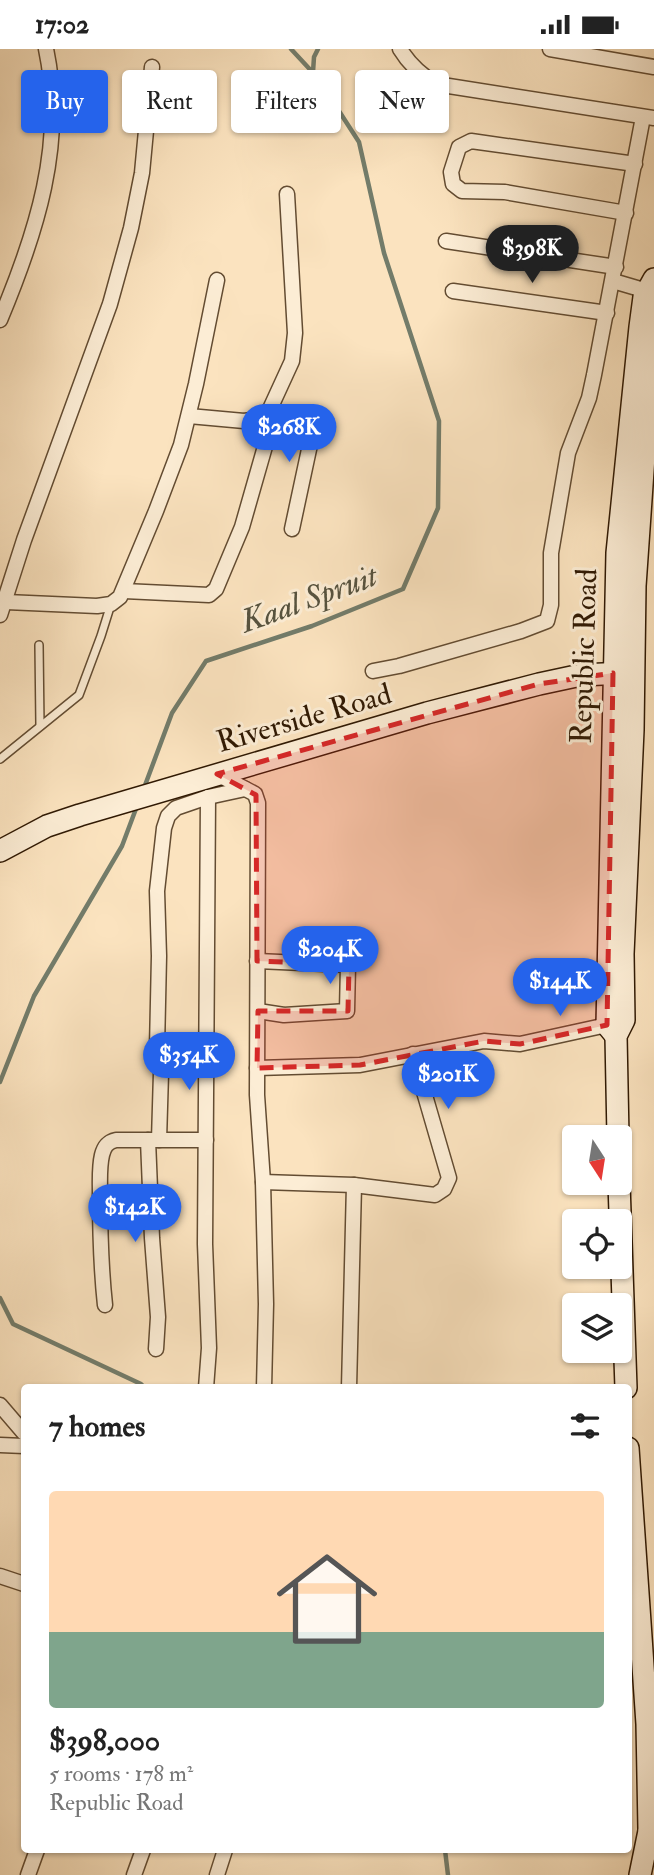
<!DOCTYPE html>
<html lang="en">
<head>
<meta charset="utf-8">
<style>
	body { margin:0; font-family:"IM FELL Double Pica",serif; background:#f6f6f6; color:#222; height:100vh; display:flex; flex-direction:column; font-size:26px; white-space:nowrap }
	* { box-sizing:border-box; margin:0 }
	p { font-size:23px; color:#767676 }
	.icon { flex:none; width:38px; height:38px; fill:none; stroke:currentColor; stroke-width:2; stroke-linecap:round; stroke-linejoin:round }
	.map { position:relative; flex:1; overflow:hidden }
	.sheet { position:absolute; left:21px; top:1335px; width:611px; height:469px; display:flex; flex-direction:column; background:#fff; border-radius:7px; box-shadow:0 2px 5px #0004 }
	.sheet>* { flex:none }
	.banner { position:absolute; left:21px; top:21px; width:612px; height:63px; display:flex; gap:14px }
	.needle { width:46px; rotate:168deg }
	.controls { position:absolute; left:562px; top:1076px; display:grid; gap:14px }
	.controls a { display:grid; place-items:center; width:70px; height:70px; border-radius:7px; background:#fff; box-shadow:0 2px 5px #0004; font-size:35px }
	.price { position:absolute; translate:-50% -60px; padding:0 16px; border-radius:24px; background:#2563eb; color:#fff; font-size:23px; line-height:46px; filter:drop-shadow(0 2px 4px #0008) }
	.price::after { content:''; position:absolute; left:50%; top:42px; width:21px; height:16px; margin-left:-10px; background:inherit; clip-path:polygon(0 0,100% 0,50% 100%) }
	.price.selected { background:#222; color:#fff }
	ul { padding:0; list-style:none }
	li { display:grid; align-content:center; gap:14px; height:371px; padding:0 28px }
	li+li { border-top:2px solid #e0e0e0 }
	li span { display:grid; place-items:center; height:217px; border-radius:7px; color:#555 }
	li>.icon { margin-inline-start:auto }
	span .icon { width:126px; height:126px; fill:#fffc; stroke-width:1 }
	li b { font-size:30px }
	h2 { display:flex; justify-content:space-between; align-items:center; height:84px; padding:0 28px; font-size:30px }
	.tag { padding:0 24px; border-radius:7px; background:#fff; box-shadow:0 2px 5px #0004; font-size:24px; line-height:63px }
	.tag.selected { background:#2563eb; color:#fff }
	.status { display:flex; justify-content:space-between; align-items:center; height:49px; padding:0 35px; background:#fff; direction:ltr }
	.status svg { height:19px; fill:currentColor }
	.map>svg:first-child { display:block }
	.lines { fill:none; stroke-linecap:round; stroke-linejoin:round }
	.stream { stroke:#737c6a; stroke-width:4.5 }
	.lane-casing { stroke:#634c32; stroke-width:10 }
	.street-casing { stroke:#634c32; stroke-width:17 }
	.secondary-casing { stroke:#301903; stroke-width:24 }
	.lane { stroke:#fcedd5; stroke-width:7 }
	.street { stroke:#fcedd5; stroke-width:14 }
	.secondary { stroke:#fcedd5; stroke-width:21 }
	.marked { fill:#d62828; fill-opacity:0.2; stroke:#d62828; stroke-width:5; stroke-dasharray:14 9; stroke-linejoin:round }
	.labels { text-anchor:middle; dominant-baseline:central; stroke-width:6; stroke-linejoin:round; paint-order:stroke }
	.street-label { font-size:30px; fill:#301903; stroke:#fcedd5 }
	.water-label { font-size:32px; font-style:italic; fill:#57533f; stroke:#fcedd5 }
</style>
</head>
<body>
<div class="status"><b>17:02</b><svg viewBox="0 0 49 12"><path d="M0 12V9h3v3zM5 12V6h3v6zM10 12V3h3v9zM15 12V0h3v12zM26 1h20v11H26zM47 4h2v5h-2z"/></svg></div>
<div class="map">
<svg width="654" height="1826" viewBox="0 0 654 1826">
	<rect width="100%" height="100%" fill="#fbe3bf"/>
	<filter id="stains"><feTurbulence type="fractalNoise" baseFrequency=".00286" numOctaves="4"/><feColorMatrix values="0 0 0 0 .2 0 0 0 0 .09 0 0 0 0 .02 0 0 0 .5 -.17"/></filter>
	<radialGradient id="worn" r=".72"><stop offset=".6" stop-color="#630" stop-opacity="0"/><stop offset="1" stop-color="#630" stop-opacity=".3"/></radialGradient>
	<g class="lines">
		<g class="stream">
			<path d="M 313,23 L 314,8 L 318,0"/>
			<path d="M 144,739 L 172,664 L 206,612 L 312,577 L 403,540 L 438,459 L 439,372 L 384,204 L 359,93 L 317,28 L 291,0"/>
			<path d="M 0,1033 L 34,947 L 122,797 L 137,757"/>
			<path d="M 0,1249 L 13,1275 L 141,1335 L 145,1339"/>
			<path d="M 445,1801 L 448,1826"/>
		</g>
		<g class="lane-casing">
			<g id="lane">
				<path d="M 39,596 L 40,677"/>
				<path d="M 0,710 L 79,646 L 101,587 L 111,555"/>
			</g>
		</g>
		<g class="street-casing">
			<g id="street">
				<path d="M 400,0 C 409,15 421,26 436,35 L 654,69"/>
				<path d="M 550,0 L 654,18"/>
				<path d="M 626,164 L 505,143 L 462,142 L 453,135 L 451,123 L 459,98 L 471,92 L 635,115"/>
				<path d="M 446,192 L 616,218"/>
				<path d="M 613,232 L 647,242"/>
				<path d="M 453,242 L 607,264"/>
				<path d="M 0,271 C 36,185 66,94 46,0"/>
				<path d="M 267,366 C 282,366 309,359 314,377 L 292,480"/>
				<path d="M 189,367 L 244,372 L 259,370 L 270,360 L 292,312 L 295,284 L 287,145"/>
				<path d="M 124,542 L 209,546 L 216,540 L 242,478 L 274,366"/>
				<path d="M 6,553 L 97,557 L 111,555 L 120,548 L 156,462 L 181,396 L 196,335 L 217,231"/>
				<path d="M 0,566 L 24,491 L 110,255 L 131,179 L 142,124 L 152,18"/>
				<path d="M 373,622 L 399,617 L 521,582 L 547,572 L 551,556 L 551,504 L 568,404 L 589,349 L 594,326 L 643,68"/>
				<path d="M 217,725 L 255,745 L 258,754 L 257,1046 L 263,1133 L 266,1255 L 264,1339"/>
				<path d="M 257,912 L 348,916 L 347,962 L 284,966 L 258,962"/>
				<path d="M 257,1019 L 360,1016 L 484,992 L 520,995 L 607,976"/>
				<path d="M 148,1091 L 152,1189 L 158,1268 L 156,1300"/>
				<path d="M 159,1091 L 161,1024 L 157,999 L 159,907 L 157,842 L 164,779 L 168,767 L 176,759 L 208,748 L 245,740"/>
				<path d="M 263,1133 L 354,1136"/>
				<path d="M 105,1256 C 101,1219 100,1182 100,1145 C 100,1132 99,1119 102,1106 C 104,1098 107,1093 116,1091 L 206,1091"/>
				<path d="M 206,1339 L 209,1299 L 205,1195 L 208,748"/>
				<path d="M 349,1339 L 354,1136 L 435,1146 L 444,1140 L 449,1129 L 413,1005"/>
				<path d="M 0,1356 L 24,1384"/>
				<path d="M 0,1396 L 24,1397"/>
				<path d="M 0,1527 L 24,1535"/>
				<path d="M 28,1826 L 37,1801"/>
				<path d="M 134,1826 L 143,1801"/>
				<path d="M 217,1826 L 225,1801"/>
			</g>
		</g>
		<g class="secondary-casing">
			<g id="secondary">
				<path d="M 0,802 L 47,777 L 80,766 L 427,664 L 539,635 L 581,626 L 625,624"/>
				<path d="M 616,987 L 607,976 L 617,504 L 640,278 L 644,248 L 654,230"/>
				<path d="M 618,1088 L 616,987 L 624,971 L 623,905 L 633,681 L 635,537 L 654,263"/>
				<path d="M 619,1134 L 626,1339"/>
				<path d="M 628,1399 L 647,1675 L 649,1780 L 654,1800"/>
				<path d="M 640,1826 L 649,1782"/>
			</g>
		</g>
		<use href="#lane" class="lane"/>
		<use href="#street" class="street"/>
		<use href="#secondary" class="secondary"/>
	</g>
	<path class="marked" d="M 613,624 L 607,976 L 520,995 L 484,992 L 360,1016 L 257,1019 L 258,962 L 348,962 L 349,916 L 257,912 L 256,746 L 217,725 L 539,635 Z"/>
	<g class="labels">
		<g class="street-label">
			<text transform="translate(584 607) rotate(-88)">Republic Road</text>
			<text transform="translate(304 669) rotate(-16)">Riverside Road</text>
		</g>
		<g class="water-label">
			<text transform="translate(309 550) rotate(-20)">Kaal Spruit</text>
		</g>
	</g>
	<rect width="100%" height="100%" filter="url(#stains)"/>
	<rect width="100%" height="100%" fill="url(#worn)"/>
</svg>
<div class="controls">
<a><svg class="needle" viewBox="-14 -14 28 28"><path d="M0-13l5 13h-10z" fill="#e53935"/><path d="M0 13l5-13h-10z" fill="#767676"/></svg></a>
<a><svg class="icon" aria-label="locate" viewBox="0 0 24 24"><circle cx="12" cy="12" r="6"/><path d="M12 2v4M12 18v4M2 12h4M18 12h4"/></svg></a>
<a><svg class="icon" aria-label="layers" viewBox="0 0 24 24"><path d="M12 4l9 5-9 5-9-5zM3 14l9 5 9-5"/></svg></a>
</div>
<b class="price selected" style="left:532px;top:236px">$398K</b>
<b class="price" style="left:289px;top:415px">$268K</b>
<b class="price" style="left:330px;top:937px">$204K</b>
<b class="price" style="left:560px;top:969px">$144K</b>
<b class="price" style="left:189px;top:1043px">$354K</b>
<b class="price" style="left:448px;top:1062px">$201K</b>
<b class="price" style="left:135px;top:1195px">$142K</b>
<div class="banner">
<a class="tag selected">Buy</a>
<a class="tag">Rent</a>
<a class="tag">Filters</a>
<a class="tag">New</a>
</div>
<section class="sheet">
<h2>7 homes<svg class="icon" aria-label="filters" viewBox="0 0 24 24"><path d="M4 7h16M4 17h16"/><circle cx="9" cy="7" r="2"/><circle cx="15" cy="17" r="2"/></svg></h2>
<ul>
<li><span style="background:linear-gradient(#ffd9b3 65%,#7fa58c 0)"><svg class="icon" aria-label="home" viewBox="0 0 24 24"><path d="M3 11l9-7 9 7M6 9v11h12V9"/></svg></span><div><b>$398,000</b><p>5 rooms · 178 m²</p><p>Republic Road</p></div></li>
</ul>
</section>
</div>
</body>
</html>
